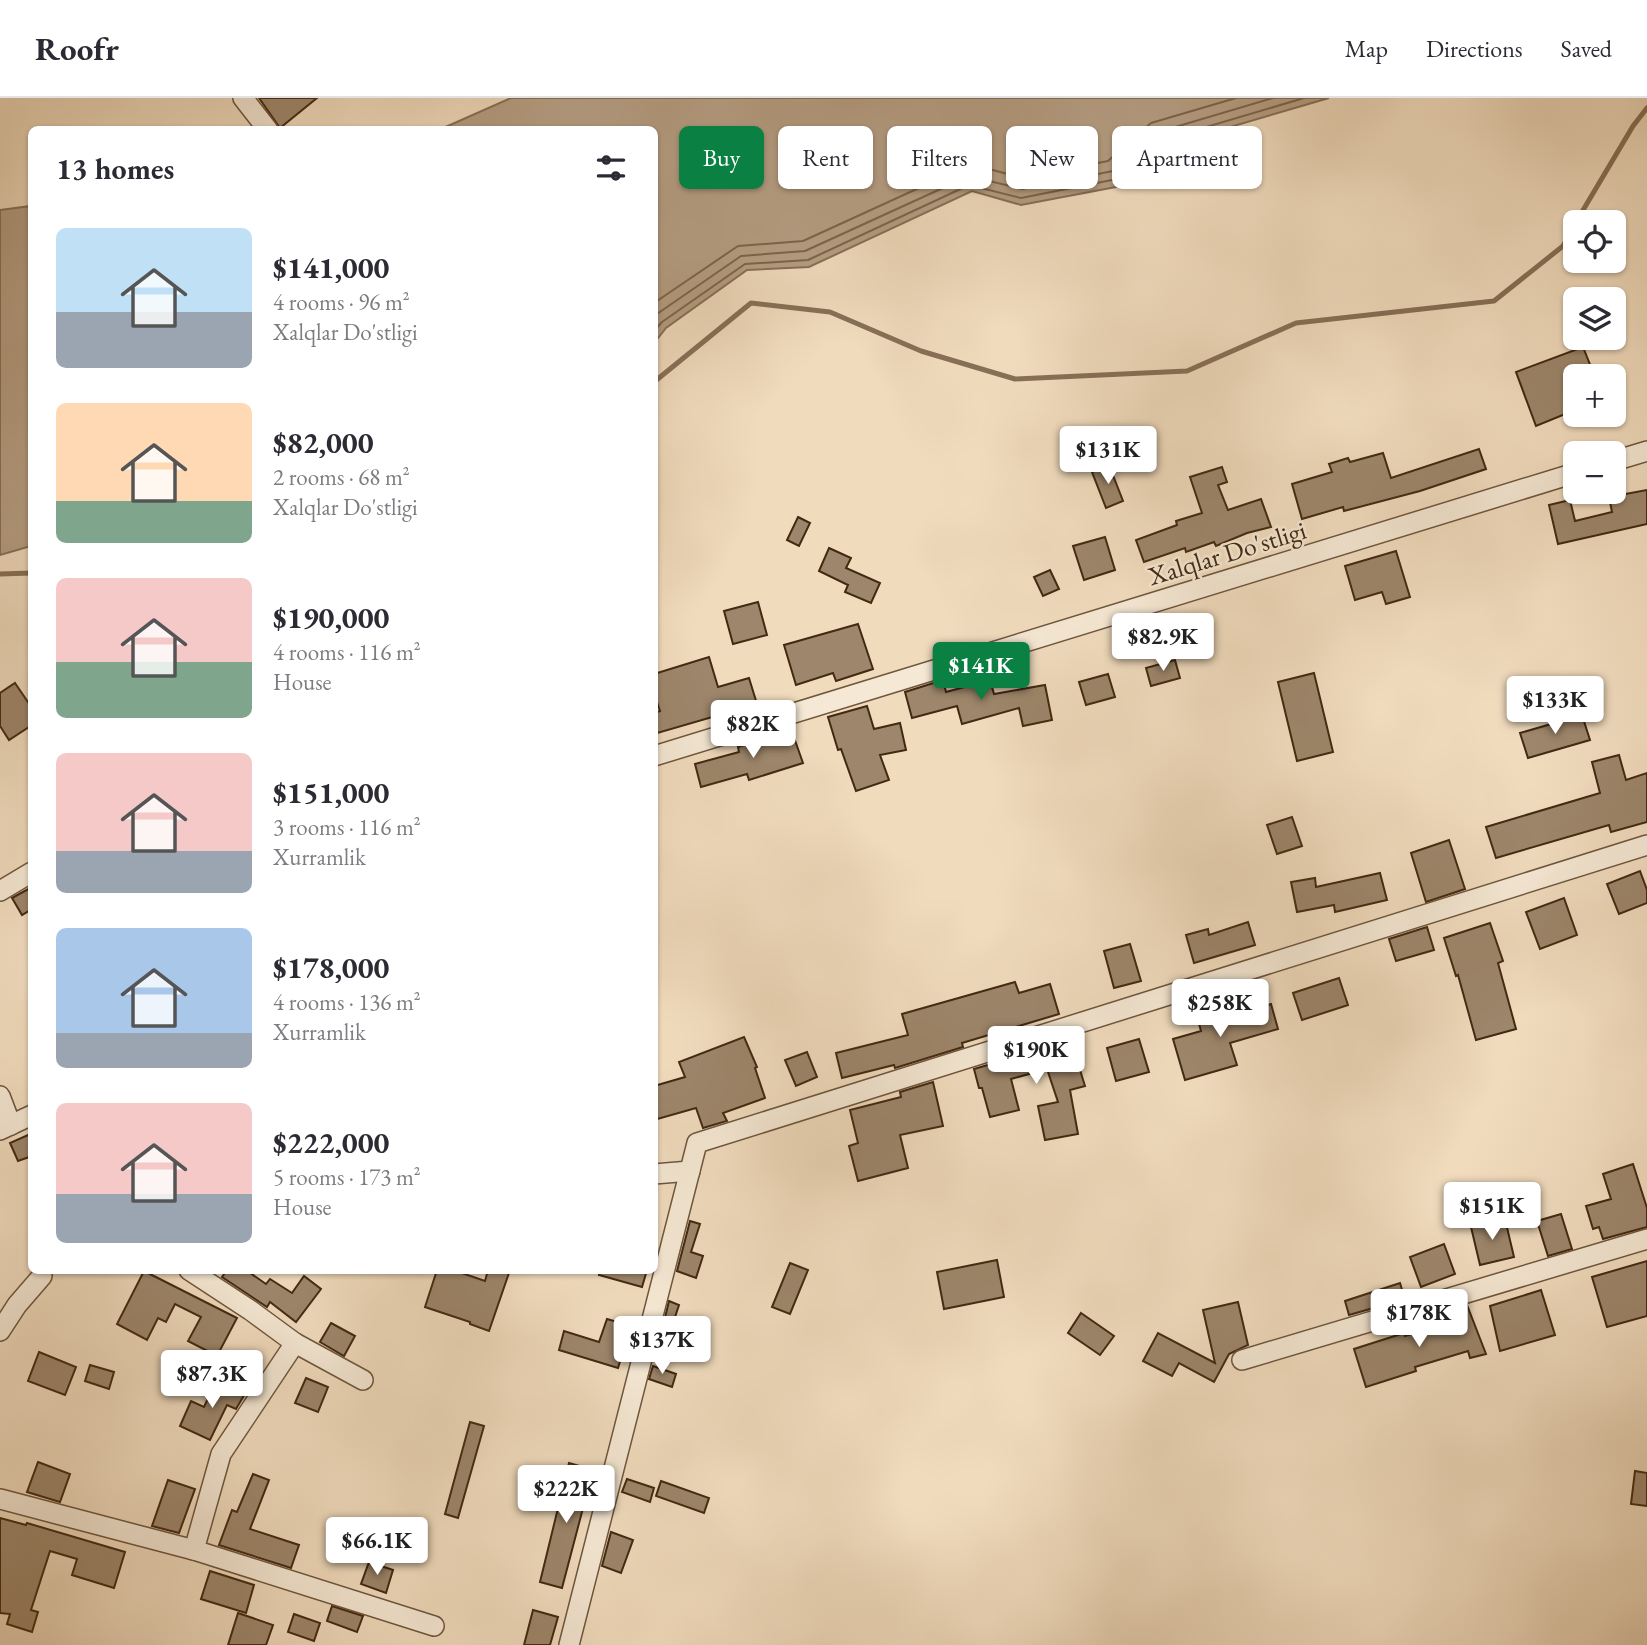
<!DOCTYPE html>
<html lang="en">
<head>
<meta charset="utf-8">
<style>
	body { margin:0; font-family:"EB Garamond",serif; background:#f7f7f7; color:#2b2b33; height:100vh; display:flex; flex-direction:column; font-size:26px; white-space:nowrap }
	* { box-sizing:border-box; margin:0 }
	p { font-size:23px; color:#7c7c81 }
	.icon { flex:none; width:38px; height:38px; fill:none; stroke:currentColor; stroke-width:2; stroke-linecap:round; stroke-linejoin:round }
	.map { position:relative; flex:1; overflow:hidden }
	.sheet { position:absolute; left:28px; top:28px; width:630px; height:1148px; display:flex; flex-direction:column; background:#fff; border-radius:10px; box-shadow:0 2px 5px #0004 }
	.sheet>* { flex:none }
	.banner { position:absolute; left:679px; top:28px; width:665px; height:63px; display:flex; gap:14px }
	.fabs { position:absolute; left:1563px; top:112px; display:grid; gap:14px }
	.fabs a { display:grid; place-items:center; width:63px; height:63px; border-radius:10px; background:#fff; box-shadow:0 2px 5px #0004; font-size:35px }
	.price { position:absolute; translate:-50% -60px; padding:0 16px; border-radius:7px; background:#fff; color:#222; font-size:23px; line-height:46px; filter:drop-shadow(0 2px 4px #0008) }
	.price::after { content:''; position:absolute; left:50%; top:42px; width:21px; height:16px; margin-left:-10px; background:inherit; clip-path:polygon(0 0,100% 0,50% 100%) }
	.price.active { background:#0b8043; color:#fff }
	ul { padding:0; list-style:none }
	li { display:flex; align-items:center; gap:21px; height:175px; padding:0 28px }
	li span { display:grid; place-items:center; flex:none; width:196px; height:140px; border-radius:10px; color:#555 }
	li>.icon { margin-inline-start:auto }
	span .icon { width:84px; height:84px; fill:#fffc; stroke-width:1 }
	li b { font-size:30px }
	h2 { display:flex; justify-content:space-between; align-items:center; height:84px; padding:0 28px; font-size:30px }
	.tag { padding:0 24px; border-radius:10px; background:#fff; box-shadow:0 2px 5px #0004; font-size:24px; line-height:63px }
	.tag.active { background:#0b8043; color:#fff }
	header { display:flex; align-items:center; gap:42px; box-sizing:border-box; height:98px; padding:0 35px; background:#fff; border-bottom:2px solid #e1e1e2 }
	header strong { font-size:33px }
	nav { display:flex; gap:38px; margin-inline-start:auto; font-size:24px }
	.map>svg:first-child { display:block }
	.water { fill:#b59e83; stroke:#876f56; stroke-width:2 }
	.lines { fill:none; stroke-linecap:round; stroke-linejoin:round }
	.shore { stroke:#7c644a; stroke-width:2 }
	.stream { stroke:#876f56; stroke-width:5 }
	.building { fill:#9d866b; stroke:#432912; stroke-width:2 }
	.minor-casing { stroke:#6e563d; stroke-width:22 }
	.minor { stroke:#f5e8d4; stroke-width:19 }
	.labels { text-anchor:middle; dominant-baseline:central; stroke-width:5; stroke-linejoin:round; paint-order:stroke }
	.street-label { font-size:26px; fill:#432912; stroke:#f5e8d4 }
</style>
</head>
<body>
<header>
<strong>Roofr</strong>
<nav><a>Map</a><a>Directions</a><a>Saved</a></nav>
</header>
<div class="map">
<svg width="1647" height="1547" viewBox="0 0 1647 1547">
	<rect width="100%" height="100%" fill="#f0dbbd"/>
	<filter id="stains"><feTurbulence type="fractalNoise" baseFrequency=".00286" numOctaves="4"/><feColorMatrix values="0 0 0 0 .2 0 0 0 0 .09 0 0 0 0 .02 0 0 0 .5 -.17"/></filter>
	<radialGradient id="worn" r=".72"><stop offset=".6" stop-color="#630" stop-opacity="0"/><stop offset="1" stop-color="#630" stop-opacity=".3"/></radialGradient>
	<g class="water">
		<path d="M 511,0 L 1329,0 L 1162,49 L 1121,88 L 1021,107 L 972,93 L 809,169 L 747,172 L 666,230 L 655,244 L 654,32 L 441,31 Z"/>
		<path d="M 31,108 L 31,448 L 0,457 L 0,112 Z"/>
	</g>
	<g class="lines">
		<g class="shore">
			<path d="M 654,205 L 738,148 L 803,143 L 967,68 L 978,68 L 1022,80 L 1108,63 L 1151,25 L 1236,0"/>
			<path d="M 654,218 L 741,158 L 805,153 L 969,78 L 1022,91 L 1113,73 L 1155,35 L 1273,0"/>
			<path d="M 654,233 L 662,224 L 745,166 L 808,162 L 969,87 L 1021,100 L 1117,81 L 1159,43 L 1304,0"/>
		</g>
		<g class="stream">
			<path d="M 1576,124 L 1633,28 L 1647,10"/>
			<path d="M 654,284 L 751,205 L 830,214 L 921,253 L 1015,281 L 1187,273 L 1296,225 L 1494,203 L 1563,148 L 1575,127"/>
			<path d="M 0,476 L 32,475"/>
		</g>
	</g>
	<g class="building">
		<path d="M 259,0 L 317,0 L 280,30 Z"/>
		<path d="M 1583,249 L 1591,269 L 1575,275 L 1575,312 L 1536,328 L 1516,274 Z"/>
		<path d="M 1479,351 L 1486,371 L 1420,393 L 1344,413 L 1343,409 L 1302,421 L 1292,386 L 1332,374 L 1329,366 L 1348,360 L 1350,364 L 1383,355 L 1391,380 Z"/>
		<path d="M 1109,367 L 1123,403 L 1106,410 L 1092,374 Z"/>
		<path d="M 1222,369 L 1227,384 L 1218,387 L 1228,412 L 1261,401 L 1271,429 L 1247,435 L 1216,448 L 1214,444 L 1186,454 L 1185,450 L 1144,464 L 1136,442 L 1177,427 L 1176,423 L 1202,415 L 1190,379 Z"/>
		<path d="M 1647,392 L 1647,426 L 1558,446 L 1549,407 L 1570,402 L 1575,423 L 1612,414 L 1609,399 Z"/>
		<path d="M 798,419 L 810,425 L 799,448 L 787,442 Z"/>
		<path d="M 1105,439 L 1115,472 L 1084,482 L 1073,448 Z"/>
		<path d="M 829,450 L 851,460 L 846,470 L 880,485 L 871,505 L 845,494 L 848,487 L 819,473 Z"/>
		<path d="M 1396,453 L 1410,499 L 1386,506 L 1382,494 L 1355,502 L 1345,468 Z"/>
		<path d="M 1050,472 L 1059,491 L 1043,498 L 1034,479 Z"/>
		<path d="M 758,504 L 767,537 L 733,546 L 724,513 Z"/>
		<path d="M 858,526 L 873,571 L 836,583 L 833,575 L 796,587 L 784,547 Z"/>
		<path d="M 709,559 L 718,589 L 749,580 L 757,606 L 654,636 L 654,615 L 660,613 L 654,595 L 654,576 Z"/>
		<path d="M 1175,562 L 1180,580 L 1151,588 L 1146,570 Z"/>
		<path d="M 1314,575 L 1333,654 L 1297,663 L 1278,584 Z"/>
		<path d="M 1108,576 L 1115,599 L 1086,607 L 1079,584 Z"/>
		<path d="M 943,582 L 946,594 L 990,582 L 994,596 L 1045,587 L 1052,622 L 1023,628 L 1019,610 L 962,626 L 957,608 L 912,620 L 905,594 Z"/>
		<path d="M 15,585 L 32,610 L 32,627 L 9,642 L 0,628 L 0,595 Z"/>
		<path d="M 867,608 L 874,631 L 900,625 L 906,652 L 880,657 L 889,682 L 856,693 L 841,651 L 838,652 L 828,619 Z"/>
		<path d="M 1582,617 L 1590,642 L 1528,660 L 1520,635 Z"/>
		<path d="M 791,631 L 803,665 L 749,682 L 747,676 L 701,689 L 695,666 L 739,654 L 738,649 Z"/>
		<path d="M 1619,657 L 1626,682 L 1647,675 L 1647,724 L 1611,734 L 1609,727 L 1496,760 L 1486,729 L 1600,695 L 1592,664 Z"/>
		<path d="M 1292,719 L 1302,748 L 1277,756 L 1267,727 Z"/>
		<path d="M 1449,742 L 1465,791 L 1426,804 L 1411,755 Z"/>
		<path d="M 1640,773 L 1647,792 L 1647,805 L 1619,816 L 1607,786 Z"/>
		<path d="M 1380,775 L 1387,802 L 1335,814 L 1334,807 L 1297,814 L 1291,784 L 1315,780 L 1316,789 Z"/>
		<path d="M 32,789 L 32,811 L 22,817 L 12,800 Z"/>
		<path d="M 1564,800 L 1577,837 L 1540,851 L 1526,814 Z"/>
		<path d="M 1248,824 L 1255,847 L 1194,865 L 1186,837 L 1208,831 L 1209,837 Z"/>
		<path d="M 1490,825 L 1503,863 L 1498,865 L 1516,931 L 1476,942 L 1458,877 L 1456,878 L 1444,840 Z"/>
		<path d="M 1427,829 L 1434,852 L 1396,863 L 1389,841 Z"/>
		<path d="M 1130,846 L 1141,883 L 1114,890 L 1104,853 Z"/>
		<path d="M 1339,880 L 1348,907 L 1302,922 L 1293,895 Z"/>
		<path d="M 1015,884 L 1019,895 L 1050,886 L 1059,916 L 962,945 L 963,949 L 895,970 L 894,967 L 842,980 L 836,955 L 908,937 L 902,916 Z"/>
		<path d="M 1271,906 L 1278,931 L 1230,945 L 1237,967 L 1185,982 L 1173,941 L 1201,933 L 1196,915 L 1219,909 L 1223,919 Z"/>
		<path d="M 744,939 L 757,969 L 755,970 L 765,1000 L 723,1015 L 727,1023 L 703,1030 L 696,1010 L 654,1022 L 654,988 L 685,979 L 679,964 Z"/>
		<path d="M 1139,941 L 1149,974 L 1116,983 L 1107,950 Z"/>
		<path d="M 1071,943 L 1085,988 L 1070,992 L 1078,1036 L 1045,1042 L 1038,1008 L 1058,1004 L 1047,971 L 1011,981 L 1019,1012 L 990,1019 L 982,990 L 979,990 L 974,971 Z"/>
		<path d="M 807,954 L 817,979 L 796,988 L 785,962 Z"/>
		<path d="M 933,984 L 943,1028 L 900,1037 L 908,1070 L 858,1083 L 849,1048 L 858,1045 L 850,1012 L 901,999 L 900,994 Z"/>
		<path d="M 28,1037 L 32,1044 L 32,1058 L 18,1063 L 10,1045 Z"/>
		<path d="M 1633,1066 L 1647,1110 L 1647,1129 L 1603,1141 L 1599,1129 L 1593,1131 L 1586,1108 L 1611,1101 L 1603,1076 Z"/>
		<path d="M 1561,1116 L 1572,1151 L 1548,1158 L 1537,1123 Z"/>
		<path d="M 1505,1121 L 1514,1159 L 1480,1167 L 1471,1129 Z"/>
		<path d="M 690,1123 L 700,1126 L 691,1154 L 703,1158 L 696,1180 L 677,1173 Z"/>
		<path d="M 1444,1146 L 1455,1176 L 1421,1189 L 1410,1159 Z"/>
		<path d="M 997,1162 L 1004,1199 L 944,1211 L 937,1174 Z"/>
		<path d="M 1647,1163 L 1647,1218 L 1607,1229 L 1592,1179 Z"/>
		<path d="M 790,1165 L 808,1172 L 790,1216 L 772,1209 Z"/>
		<path d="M 227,1172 L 246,1172 L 266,1186 L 270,1181 L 292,1195 L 304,1178 L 321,1191 L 296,1224 L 270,1204 L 267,1209 L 222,1179 Z"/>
		<path d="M 437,1172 L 453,1172 L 485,1183 L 488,1172 L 510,1172 L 489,1233 L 470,1226 L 470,1224 L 425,1209 Z"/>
		<path d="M 599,1172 L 647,1172 L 642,1189 L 599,1177 Z"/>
		<path d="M 144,1173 L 237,1220 L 217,1258 L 188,1243 L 201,1219 L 175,1206 L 166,1224 L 158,1220 L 147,1242 L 117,1226 Z"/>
		<path d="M 1400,1185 L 1405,1201 L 1349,1217 L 1345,1203 Z"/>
		<path d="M 1541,1192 L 1555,1237 L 1500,1253 L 1490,1208 Z"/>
		<path d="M 669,1203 L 679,1207 L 671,1231 L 663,1228 Z"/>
		<path d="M 1238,1204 L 1248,1247 L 1229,1256 L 1214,1284 L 1179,1265 L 1172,1278 L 1143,1263 L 1158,1235 L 1215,1265 L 1203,1212 Z"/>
		<path d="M 1467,1207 L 1486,1256 L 1470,1260 L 1468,1253 L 1415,1269 L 1416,1273 L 1366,1289 L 1354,1251 L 1404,1235 L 1405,1238 L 1460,1221 L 1457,1211 Z"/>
		<path d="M 1081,1215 L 1114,1238 L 1100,1257 L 1068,1235 Z"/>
		<path d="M 607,1221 L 631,1228 L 618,1270 L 559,1252 L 564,1233 L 599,1244 Z"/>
		<path d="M 331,1225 L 355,1238 L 344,1258 L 320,1244 Z"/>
		<path d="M 39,1254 L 76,1269 L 65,1297 L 28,1283 Z"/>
		<path d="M 90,1267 L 114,1274 L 109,1291 L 85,1283 Z"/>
		<path d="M 653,1268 L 676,1276 L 672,1289 L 649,1281 Z"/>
		<path d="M 306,1280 L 328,1289 L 318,1314 L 295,1305 Z"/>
		<path d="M 217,1281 L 246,1294 L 236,1311 L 227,1307 L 210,1342 L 180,1328 L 191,1303 L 204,1309 Z"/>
		<path d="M 470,1324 L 484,1328 L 458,1420 L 445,1416 Z"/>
		<path d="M 38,1364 L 70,1376 L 60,1404 L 27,1394 Z"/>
		<path d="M 569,1365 L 593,1372 L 562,1490 L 540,1484 Z"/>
		<path d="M 1635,1373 L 1647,1375 L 1647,1408 L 1631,1406 Z"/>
		<path d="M 253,1376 L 269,1382 L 250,1431 L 299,1447 L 291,1470 L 219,1447 L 232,1412 L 237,1414 Z"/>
		<path d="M 627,1381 L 654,1390 L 650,1404 L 622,1394 Z"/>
		<path d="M 168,1382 L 195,1391 L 179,1435 L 152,1428 Z"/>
		<path d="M 661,1383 L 709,1400 L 704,1415 L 656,1398 Z"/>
		<path d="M 0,1420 L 26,1427 L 27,1425 L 125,1454 L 114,1490 L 72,1477 L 77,1461 L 50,1453 L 31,1512 L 38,1514 L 32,1534 L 7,1526 L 10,1516 L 0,1515 Z"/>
		<path d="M 611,1434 L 633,1442 L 621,1475 L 602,1468 Z"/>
		<path d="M 369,1464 L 393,1472 L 386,1495 L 361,1486 Z"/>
		<path d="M 210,1473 L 254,1487 L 246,1515 L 201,1501 Z"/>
		<path d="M 332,1508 L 363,1518 L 357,1534 L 327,1523 Z"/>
		<path d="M 533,1512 L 558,1519 L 550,1547 L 524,1547 Z"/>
		<path d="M 238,1515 L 273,1527 L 266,1547 L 228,1547 Z"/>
		<path d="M 294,1516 L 320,1525 L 314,1543 L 288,1534 Z"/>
	</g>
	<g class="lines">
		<g class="minor-casing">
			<g id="minor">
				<path d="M 243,0 L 268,32"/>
				<path d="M 1614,363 L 1647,353"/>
				<path d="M 654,658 L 1575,375"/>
				<path d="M 0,793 L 32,774"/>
				<path d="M 0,998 L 11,1027"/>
				<path d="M 0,1032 L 32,1017"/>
				<path d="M 654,1076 L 690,1073"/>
				<path d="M 189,1172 L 250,1212 L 295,1245 L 363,1282"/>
				<path d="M 0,1233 L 17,1207 L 42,1178"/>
				<path d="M 1242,1262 L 1647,1141"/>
				<path d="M 0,1401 L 194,1452 L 434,1528"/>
				<path d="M 194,1452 L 221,1356 L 295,1245"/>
				<path d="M 569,1547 L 697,1045 L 1647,747"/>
			</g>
		</g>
		<use href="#minor" class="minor"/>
	</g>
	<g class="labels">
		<g class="street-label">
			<text transform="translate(1227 455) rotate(-17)">Xalqlar Do'stligi</text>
		</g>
	</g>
	<rect width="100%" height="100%" filter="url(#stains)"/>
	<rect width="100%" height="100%" fill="url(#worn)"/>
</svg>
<div class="fabs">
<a><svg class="icon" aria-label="locate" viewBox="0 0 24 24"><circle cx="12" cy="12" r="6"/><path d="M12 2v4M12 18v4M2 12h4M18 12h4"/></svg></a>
<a><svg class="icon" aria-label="layers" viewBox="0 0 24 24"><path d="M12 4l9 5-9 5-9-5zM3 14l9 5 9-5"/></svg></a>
<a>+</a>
<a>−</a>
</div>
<b class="price" style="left:1108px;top:388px">$131K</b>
<b class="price" style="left:1163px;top:575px">$82.9K</b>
<b class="price active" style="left:981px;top:604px">$141K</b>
<b class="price" style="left:1555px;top:638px">$133K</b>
<b class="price" style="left:753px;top:662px">$82K</b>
<b class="price" style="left:1220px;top:941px">$258K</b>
<b class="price" style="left:1036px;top:988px">$190K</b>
<b class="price" style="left:1492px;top:1144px">$151K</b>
<b class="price" style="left:1419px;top:1251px">$178K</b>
<b class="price" style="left:662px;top:1278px">$137K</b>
<b class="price" style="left:212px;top:1312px">$87.3K</b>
<b class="price" style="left:566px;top:1427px">$222K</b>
<b class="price" style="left:377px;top:1479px">$66.1K</b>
<div class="banner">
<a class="tag active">Buy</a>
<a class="tag">Rent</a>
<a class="tag">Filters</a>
<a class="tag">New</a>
<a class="tag">Apartment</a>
</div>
<section class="sheet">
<h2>13 homes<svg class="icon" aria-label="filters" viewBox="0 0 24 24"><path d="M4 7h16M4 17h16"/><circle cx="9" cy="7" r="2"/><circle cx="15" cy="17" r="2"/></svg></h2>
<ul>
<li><span style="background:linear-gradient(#bfe0f5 60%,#9aa5b1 0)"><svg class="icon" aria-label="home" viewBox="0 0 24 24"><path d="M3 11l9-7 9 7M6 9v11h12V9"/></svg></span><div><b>$141,000</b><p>4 rooms · 96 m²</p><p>Xalqlar Do'stligi</p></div></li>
<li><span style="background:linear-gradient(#ffd9b3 70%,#7fa58c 0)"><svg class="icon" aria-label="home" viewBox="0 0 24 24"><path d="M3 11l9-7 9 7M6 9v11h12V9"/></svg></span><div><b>$82,000</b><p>2 rooms · 68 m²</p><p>Xalqlar Do'stligi</p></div></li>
<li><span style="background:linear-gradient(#f6c9c9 60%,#7fa58c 0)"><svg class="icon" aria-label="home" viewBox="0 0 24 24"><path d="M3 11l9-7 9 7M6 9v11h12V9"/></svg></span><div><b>$190,000</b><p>4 rooms · 116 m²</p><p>House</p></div></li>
<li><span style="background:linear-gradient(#f6c9c9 70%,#9aa5b1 0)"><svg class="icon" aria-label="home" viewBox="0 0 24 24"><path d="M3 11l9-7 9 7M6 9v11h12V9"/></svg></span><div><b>$151,000</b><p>3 rooms · 116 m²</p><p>Xurramlik</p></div></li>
<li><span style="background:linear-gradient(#a9c7e8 75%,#9aa5b1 0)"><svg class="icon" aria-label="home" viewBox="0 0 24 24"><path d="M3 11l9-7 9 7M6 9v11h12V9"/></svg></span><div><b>$178,000</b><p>4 rooms · 136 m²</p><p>Xurramlik</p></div></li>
<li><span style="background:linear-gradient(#f6c9c9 65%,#9aa5b1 0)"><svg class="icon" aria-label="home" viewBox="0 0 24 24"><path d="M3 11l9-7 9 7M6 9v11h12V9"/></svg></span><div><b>$222,000</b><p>5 rooms · 173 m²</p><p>House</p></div></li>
</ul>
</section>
</div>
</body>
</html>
